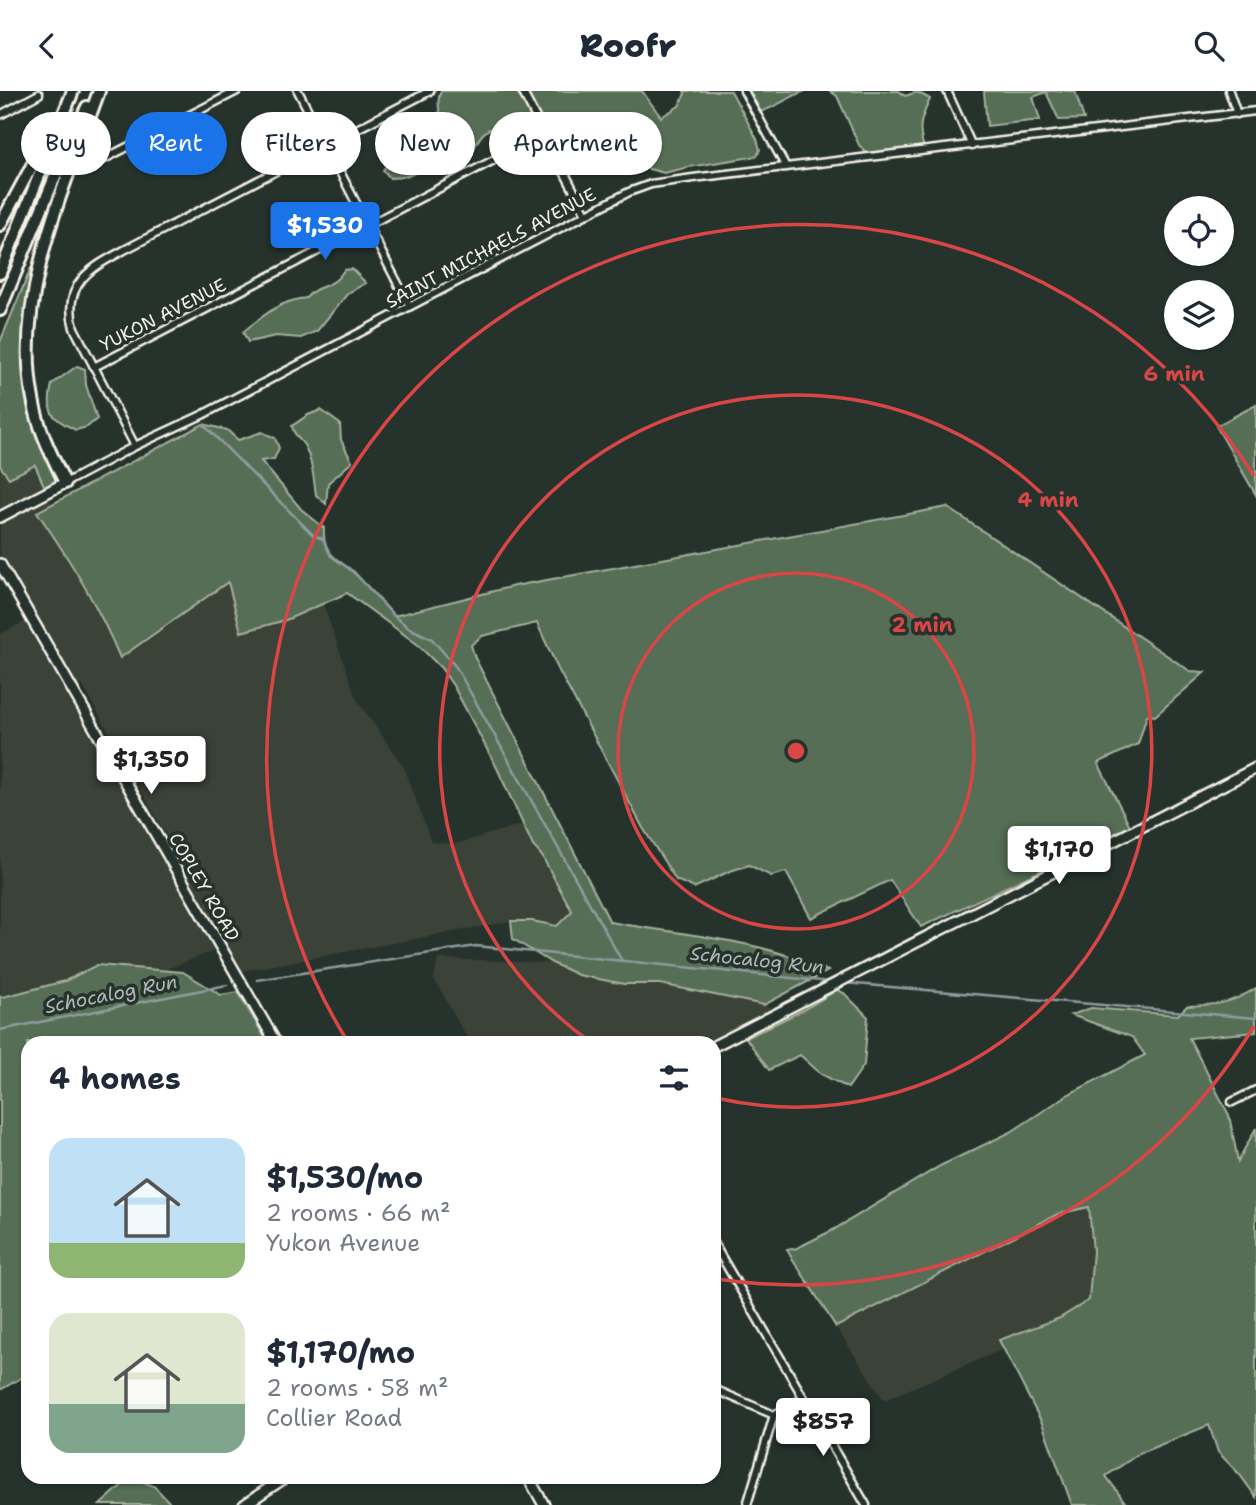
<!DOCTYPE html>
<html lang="en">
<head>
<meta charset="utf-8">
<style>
	body { margin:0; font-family:"Shantell Sans",sans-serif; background:#f2f2f3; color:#1f2937; height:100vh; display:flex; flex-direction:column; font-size:26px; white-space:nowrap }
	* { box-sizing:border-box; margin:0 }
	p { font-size:23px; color:#747a83 }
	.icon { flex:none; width:38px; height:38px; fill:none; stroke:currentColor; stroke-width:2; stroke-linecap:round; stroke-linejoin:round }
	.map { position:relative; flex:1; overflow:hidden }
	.side { position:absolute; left:21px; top:945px; width:700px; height:448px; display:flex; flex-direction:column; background:#fff; border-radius:21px; box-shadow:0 2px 5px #0004 }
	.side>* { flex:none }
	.top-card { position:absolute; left:21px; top:21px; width:700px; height:63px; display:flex; gap:14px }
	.tools { position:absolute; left:1164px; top:105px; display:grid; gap:14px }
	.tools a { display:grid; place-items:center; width:70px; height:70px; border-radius:50%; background:#fff; box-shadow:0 2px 5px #0004; font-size:35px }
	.price { position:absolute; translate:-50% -60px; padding:0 16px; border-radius:7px; background:#fff; color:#222; font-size:23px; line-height:46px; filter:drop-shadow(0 2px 4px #0008) }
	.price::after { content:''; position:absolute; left:50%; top:42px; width:21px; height:16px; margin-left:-10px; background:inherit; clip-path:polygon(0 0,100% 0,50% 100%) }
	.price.active { background:#1a73e8; color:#fff }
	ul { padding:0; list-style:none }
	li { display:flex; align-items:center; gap:21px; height:175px; padding:0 28px }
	li span { display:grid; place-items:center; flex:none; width:196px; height:140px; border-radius:21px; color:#555 }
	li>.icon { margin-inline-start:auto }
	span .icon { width:84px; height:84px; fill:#fffc; stroke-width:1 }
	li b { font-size:30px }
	h2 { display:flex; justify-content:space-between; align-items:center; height:84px; padding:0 28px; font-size:30px }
	.pill { padding:0 24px; border-radius:32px; background:#fff; box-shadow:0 2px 5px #0004; font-size:24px; line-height:63px }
	.pill.active { background:#1a73e8; color:#fff }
	header { display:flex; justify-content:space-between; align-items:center; height:91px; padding:0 28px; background:#fff; font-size:32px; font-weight:800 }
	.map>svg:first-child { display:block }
	.built { fill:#3a4338 }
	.green { fill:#566e54; stroke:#a5b09e; stroke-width:2 }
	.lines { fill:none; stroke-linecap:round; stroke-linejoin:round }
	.stream { stroke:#8f9c9f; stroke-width:2.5 }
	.street-casing { stroke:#f4f1e8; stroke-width:11 }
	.secondary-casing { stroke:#f4f1e8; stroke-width:14 }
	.highway-casing { stroke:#f4f1e8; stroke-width:16 }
	.street { stroke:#26332d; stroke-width:6 }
	.secondary { stroke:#26332d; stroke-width:9 }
	.highway { stroke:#26332d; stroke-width:10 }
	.ring { fill:none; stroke:#da4645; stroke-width:3.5 }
	.labels { text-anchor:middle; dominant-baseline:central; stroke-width:7; stroke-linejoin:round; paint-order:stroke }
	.street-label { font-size:18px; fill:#f4f1e8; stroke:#26332d }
	.water-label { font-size:19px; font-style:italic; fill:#b0b8b8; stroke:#26332d }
	.centre { fill:#da4645; stroke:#26332d; stroke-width:3.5 }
	.ring-label { font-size:21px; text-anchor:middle; font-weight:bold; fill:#da4645; stroke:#26332d; stroke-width:7; stroke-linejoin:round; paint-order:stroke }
</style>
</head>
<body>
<header><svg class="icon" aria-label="back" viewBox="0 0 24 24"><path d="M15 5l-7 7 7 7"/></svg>Roofr<svg class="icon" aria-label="search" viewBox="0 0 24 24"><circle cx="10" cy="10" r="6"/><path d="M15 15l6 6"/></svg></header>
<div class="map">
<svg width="1256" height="1414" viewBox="0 0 1256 1414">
	<rect width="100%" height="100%" fill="#26332d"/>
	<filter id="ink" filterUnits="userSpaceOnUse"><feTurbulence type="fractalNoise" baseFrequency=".0143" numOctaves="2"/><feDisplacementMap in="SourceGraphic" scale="14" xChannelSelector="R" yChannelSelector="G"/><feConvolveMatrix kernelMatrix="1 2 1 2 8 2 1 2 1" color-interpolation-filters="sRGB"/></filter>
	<g filter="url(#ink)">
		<g class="built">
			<path d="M 35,374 L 52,413 L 37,421 L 59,453 L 109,540 L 120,567 L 155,545 L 228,491 L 241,540 L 286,529 L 323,513 L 357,609 L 405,678 L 431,751 L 456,753 L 523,733 L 533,755 L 542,765 L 572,821 L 557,835 L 532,830 L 511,830 L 242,880 L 82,593 L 74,597 L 0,466 L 0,375 L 9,387 Z"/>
			<path d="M 26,530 L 98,659 L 216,859 L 164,879 L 97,874 L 65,890 L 3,906 L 0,905 L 0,543 Z"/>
			<path d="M 438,868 L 552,872 L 578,884 L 624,893 L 660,893 L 764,914 L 778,921 L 714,952 L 470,952 L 434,888 Z"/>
			<path d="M 1089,1116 L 1093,1160 L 1089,1210 L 1060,1227 L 1000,1249 L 1004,1258 L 884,1309 L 836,1236 L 1059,1123 Z"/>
		</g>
		<g class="green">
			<path d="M 441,0 L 519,0 L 539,38 L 538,41 L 523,49 L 510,53 L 504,39 L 497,35 C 484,39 480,45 474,57 L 465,58 L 441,54 C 421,76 423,86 390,87 L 383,79 C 389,71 397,65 404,59 C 417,48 433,55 445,37 C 441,25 435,12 441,0 Z"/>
			<path d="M 526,0 L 642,0 L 661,26 L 679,15 L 685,3 L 684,0 L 731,0 L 757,48 L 760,59 L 757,65 L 689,76 L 664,82 L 649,78 L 639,67 L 629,51 L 620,44 L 610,46 L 609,57 L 568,75 L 561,68 Z"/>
			<path d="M 748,0 L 805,0 C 788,6 777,16 760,21 Z"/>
			<path d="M 830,0 L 899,0 L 905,5 L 917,1 L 930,8 C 921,28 917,35 924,57 L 867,63 L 859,54 L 837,5 Z"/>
			<path d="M 984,0 L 1075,0 L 1084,28 L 1059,29 L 1046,1 L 1033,6 L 1040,29 L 987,35 Z"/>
			<path d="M 31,177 L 35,178 C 24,219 19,266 28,307 C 34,333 47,359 57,384 L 53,394 L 45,397 L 35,374 L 9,387 L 0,375 L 0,251 Z"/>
			<path d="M 352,178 L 366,192 L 348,202 L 317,240 L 301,247 L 276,245 L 248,251 L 243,241 C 264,224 279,210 306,207 C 319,191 331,200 344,179 Z"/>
			<path d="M 77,275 L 85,278 L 86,294 L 97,328 L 87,336 L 76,339 C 50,327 46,321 52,293 Z"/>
			<path d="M 1256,314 L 1256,404 L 1216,335 Z"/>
			<path d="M 321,319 L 340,333 L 341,349 L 352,371 L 328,392 L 326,413 L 316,404 C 314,389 312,368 304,354 C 299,347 294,345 292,335 L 308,324 Z"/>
			<path d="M 203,333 L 227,339 L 238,349 L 262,341 L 275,347 L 279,357 L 274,368 L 261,370 L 301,418 L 324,437 C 322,466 339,467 356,484 C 370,497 382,511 394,525 L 514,495 L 947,416 L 1190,580 L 1205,581 L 1155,625 L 1147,624 L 1138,653 L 1098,672 L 1131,737 L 921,836 L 890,789 L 811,827 L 786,781 L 771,785 L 749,774 L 730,780 L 694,797 L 676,789 L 643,737 L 558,578 L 537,532 L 482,545 L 471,554 L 475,567 L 610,831 C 683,844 760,848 828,880 L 764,914 L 660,893 L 624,893 L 578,884 L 552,872 L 513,848 L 511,830 L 532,830 L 557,835 L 572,820 L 542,765 L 533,755 L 497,677 L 454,596 L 441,577 L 417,553 L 347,502 L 286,529 L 241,541 L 228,491 L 120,567 C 99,516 69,467 37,421 Z"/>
			<path d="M 97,874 L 183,881 L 221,904 L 238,901 L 268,952 L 28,952 L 28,1283 L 0,1299 L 0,905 L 3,906 L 65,890 Z"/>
			<path d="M 1256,897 L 1256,941 L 1189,947 L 1229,1024 L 1238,1070 L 1256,1037 L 1256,1406 L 1240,1384 L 1218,1361 L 1209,1334 L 1140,1362 L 1106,1385 L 1127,1414 L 1072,1414 L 1042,1332 L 999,1249 L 1060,1227 L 1089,1209 L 1093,1160 L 1089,1116 L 1058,1123 L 836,1236 L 787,1159 L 797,1157 L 833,1139 L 940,1075 L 1011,1041 L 1069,1003 L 1145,964 L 1132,946 L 1071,924 L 1091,917 L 1178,924 L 1187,915 C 1216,914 1231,913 1256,897 Z"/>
			<path d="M 837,899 L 844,902 L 868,926 L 864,974 L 848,997 L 821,983 L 800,964 L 769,979 L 746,947 L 803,919 Z"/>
			<path d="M 131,1386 L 154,1395 L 172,1414 L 100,1414 Z"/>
		</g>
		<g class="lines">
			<g class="stream">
				<path d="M 203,333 L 313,444 L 323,448 L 331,465 L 354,481 L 394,525 L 409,537 L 432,548 L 456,576 L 622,870"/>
				<path d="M 257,889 L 476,855 L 831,891"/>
				<path d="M 844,892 L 1256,927"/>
				<path d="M 0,939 L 227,894"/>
			</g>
			<g class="street-casing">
				<g id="street">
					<path d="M 298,0 L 409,214"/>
					<path d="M 522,0 L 586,123"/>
					<path d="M 744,0 L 786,76"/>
					<path d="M 947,0 L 972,55"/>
					<path d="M 1229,0 L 1237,23"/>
					<path d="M 0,24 L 39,3"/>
					<path d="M 102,69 L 237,0"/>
					<path d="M 94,276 L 544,43"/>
					<path d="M 135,355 L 74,237 C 61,190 95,175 128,157 L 430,0"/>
					<path d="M 65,392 L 135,355 L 202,324 L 629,101 L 651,93 L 693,87 L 1256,20"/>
					<path d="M 1232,1011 L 1256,999"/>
					<path d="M 714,1153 L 866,1414"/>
					<path d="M 714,1298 L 774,1324"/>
					<path d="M 774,1324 L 804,1307"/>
					<path d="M 747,1414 L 774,1324"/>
				</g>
			</g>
			<g class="secondary-casing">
				<g id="secondary">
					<path d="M 0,426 L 65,392"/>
					<path d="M 0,473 L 276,952"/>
					<path d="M 714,955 L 1256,677"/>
					<path d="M 528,1386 L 544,1414"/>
					<path d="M 244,1414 L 286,1386"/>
				</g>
			</g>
			<g class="highway-casing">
				<g id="highway">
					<path d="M 0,134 L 49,43"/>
					<path d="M 0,182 L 73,0"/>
					<path d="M 0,219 L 59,76 L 87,16"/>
					<path d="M 65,392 C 52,365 38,338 33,308 C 13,205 65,95 99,0"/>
				</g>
			</g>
			<use href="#street" class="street"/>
			<use href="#secondary" class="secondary"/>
			<use href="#highway" class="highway"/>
		</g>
	</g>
	<g class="ring">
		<circle cx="796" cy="660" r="178"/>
		<path d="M592 952A356 356 0 1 1 716 1007"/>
		<path d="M1254 935A534 534 0 0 1 717 1188M348 951A534 534 0 1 1 1254 385"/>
	</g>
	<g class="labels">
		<g class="street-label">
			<text transform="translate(491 157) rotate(-28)">SAINT MICHAELS AVENUE</text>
			<text transform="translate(163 224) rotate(-27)">YUKON AVENUE</text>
			<text transform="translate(204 796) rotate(60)">COPLEY ROAD</text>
		</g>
		<g class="water-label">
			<text transform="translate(757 869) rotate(6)">Schocalog Run</text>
			<text transform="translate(111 903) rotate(-11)">Schocalog Run</text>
		</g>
	</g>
	<circle cx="796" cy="660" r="10" class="centre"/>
	<g class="ring-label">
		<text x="1174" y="290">6 min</text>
		<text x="1048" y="416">4 min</text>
		<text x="922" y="541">2 min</text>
	</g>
</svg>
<div class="tools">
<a><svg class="icon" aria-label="locate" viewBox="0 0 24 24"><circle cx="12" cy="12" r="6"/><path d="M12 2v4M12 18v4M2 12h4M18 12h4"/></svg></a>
<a><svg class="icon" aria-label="layers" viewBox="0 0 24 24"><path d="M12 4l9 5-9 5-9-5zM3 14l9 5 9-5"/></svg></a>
</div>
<b class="price active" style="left:325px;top:171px">$1,530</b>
<b class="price" style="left:151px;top:705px">$1,350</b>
<b class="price" style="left:1059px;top:795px">$1,170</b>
<b class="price" style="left:823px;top:1367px">$857</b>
<div class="top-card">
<a class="pill">Buy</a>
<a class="pill active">Rent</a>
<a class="pill">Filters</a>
<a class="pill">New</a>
<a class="pill">Apartment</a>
</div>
<section class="side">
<h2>4 homes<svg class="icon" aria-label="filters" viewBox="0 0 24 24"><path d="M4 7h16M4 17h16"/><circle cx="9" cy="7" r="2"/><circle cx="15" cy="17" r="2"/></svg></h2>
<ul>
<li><span style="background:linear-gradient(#bfe0f5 75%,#8fb573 0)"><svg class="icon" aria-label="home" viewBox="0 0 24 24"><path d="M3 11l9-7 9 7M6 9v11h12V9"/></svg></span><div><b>$1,530/mo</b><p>2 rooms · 66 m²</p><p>Yukon Avenue</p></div></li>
<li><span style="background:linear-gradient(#dfe7d0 65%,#7fa58c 0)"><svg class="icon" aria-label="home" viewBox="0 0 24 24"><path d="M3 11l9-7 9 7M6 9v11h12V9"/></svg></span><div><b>$1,170/mo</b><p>2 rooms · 58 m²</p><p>Collier Road</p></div></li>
</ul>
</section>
</div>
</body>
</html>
